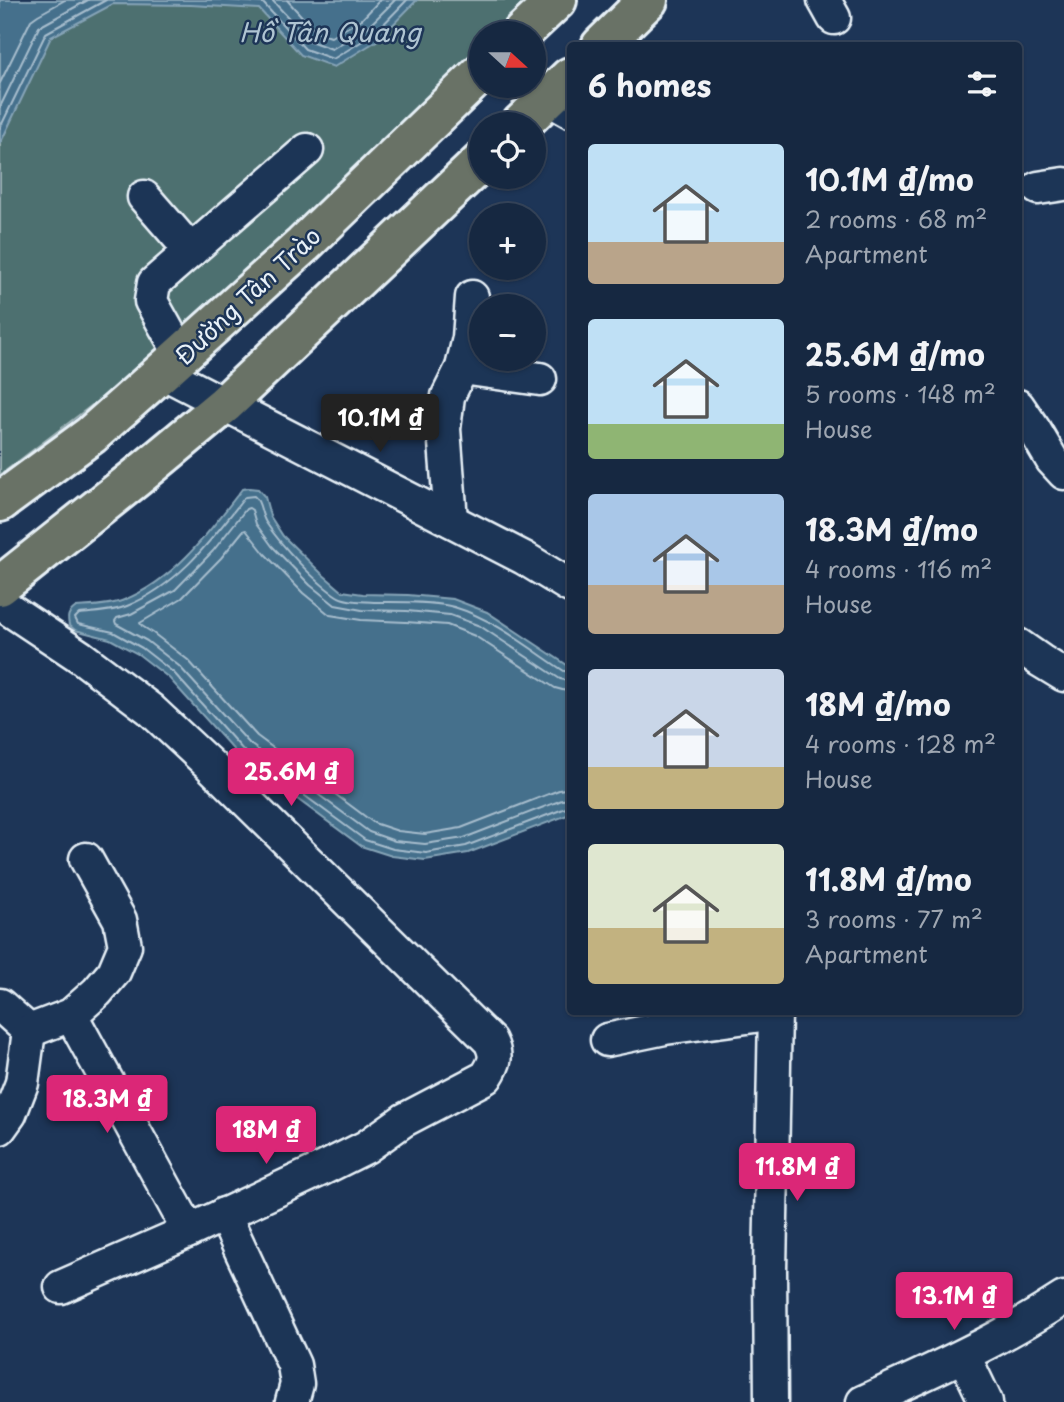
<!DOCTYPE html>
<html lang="en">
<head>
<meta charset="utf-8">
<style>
	body { margin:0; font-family:"Playpen Sans",sans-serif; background:#1f3048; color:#f1f3f6; height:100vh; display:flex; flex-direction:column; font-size:26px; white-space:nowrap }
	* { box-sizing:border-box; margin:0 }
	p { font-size:23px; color:#9ea6b1 }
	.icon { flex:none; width:38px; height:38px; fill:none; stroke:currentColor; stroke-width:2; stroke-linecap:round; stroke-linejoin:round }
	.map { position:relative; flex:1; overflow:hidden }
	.drawer { position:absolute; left:567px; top:42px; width:455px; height:973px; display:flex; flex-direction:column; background:#162841; border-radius:7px; box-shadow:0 2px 5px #0004,0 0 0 2px #35445a }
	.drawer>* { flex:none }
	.needle { width:46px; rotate:111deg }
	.controls { position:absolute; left:469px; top:21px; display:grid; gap:14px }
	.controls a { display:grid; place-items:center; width:77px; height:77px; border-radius:50%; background:#162841; box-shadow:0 2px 5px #0004,0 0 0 2px #35445a; font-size:35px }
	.price { position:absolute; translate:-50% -60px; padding:0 16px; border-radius:7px; background:#db2777; color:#fff; font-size:23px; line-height:46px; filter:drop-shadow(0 2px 4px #0008) }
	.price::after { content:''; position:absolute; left:50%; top:42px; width:21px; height:16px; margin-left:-10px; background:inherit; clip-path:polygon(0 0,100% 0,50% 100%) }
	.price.active { background:#222; color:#fff }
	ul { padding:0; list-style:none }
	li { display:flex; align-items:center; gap:21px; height:175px; padding:0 21px }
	li span { display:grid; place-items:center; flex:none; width:196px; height:140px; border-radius:7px; color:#555 }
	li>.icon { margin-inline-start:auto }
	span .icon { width:84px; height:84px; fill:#fffc; stroke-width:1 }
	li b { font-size:30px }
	h2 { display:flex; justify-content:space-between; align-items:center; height:84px; padding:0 21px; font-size:30px }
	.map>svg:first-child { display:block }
	.green { fill:#4e6f70; stroke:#9bb0b4; stroke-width:2 }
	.water { fill:#45708c; stroke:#86a4b7; stroke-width:2 }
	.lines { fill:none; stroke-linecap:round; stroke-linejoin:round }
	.shore { stroke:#a7bdcd; stroke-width:2 }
	.minor-casing { stroke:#e8f1f8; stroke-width:37 }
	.major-casing { stroke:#e8f1f8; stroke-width:44 }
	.minor { stroke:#1d3557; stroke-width:32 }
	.major { stroke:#697266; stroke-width:38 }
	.labels { text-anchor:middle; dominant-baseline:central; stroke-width:5; stroke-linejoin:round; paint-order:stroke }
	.street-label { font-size:24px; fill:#e8f1f8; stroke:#1d3557 }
	.water-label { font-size:26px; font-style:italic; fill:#afc4d2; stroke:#1d3557 }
</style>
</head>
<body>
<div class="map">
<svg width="1064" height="1402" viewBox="0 0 1064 1402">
	<rect width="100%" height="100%" fill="#1d3557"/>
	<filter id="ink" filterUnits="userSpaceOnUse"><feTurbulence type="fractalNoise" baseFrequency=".0143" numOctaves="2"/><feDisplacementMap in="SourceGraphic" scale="14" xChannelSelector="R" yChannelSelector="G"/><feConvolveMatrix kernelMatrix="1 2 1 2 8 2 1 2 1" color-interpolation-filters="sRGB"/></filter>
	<g filter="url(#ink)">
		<path class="green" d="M 0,0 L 543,0 L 511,33 L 481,33 L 481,64 L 304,244 L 0,475 Z"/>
		<g class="water">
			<path d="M 0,0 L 417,0 L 378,40 L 334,67 L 301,55 L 259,9 L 191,5 L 113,4 L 51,37 L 0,144 Z"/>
			<path d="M 249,488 L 258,489 L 265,497 L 270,516 L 283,536 L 321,573 L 342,591 L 363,594 L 408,595 L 453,599 L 487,612 L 570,667 L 570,814 L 468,853 L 425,860 L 392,856 L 361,846 L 239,756 L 169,678 L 138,654 L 110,639 L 75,630 L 69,625 C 67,616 68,613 76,607 C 91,606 110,606 124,600 C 176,579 209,532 242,489 Z"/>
		</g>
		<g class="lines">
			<g class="shore">
				<path d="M 226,0 L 263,3 L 305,49 L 333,59 L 374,34 L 407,0"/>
				<path d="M 272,0 L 310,41 L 332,49 L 368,27 L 395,0"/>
				<path d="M 287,0 L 316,32 L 331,37 L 362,19 L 380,0"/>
				<path d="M 0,83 L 31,20 L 38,15 L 65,0"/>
				<path d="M 0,107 L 39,27 L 88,0"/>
				<path d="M 0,128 L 46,33 L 106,0"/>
				<path d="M 570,672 L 564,671 C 529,648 494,619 454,607 C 433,601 396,602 374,602 C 363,601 346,602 337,596 C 315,582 281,545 267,524 C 260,515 262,502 254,496 L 245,497 C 211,540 180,584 127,606 C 113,612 94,612 79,614 L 75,618 L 78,624 L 113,632 L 142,648 L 174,673 L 244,751 L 365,840 L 393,849 L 426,853 L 466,846 L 566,808 L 570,808"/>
				<path d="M 570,681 L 560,679 L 480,626 L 450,615 L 407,611 L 362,610 L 335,605 L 310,585 L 272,546 L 256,524 L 252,510 L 249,508 L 246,509 L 213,551 L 175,590 L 131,614 L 117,618 L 115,621 L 116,624 L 147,641 L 179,666 L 250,744 L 369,832 L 395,841 L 425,844 L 464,838 L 562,800 L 570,799"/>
				<path d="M 570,692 L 555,688 L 475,636 L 447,625 L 406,622 L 361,620 L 330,615 L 303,593 L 265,554 L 246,530 L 243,531 L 221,558 L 182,598 L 140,623 L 142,626 L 153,633 L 188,660 L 257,736 L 374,823 L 398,831 L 425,834 L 461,828 L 559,790 L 570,788"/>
			</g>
			<g class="minor-casing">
				<g id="minor">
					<path d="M 824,0 L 834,18"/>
					<path d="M 549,99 L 570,111"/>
					<path d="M 1038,188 L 1064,184"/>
					<path d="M 144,197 L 191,251"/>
					<path d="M 181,355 L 151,301 L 154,283 L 307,150"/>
					<path d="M 462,368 L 540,379"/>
					<path d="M 162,372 L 524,558 L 570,586"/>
					<path d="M 1018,406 L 1035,431 L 1052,460 L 1064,473"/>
					<path d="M 451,520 L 444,429 L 448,396 L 462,368 L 469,338 L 472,297"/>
					<path d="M 0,603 L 81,657 L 150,709 L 211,766 L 490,1041 C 498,1057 495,1063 486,1077 L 404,1120 L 366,1147 L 322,1169 L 189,1231 L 61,1287"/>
					<path d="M 1018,645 L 1041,661 L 1064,675"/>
					<path d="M 0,1005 L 29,1031"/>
					<path d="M 71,1015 L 189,1231"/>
					<path d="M 29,1031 L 71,1015 L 97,992 L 114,972 L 125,946 L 120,920 L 86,859"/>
					<path d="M 607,1040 L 665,1028 L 776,1013"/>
					<path d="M 0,1128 L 10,1114 L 22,1083 L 29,1031"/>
					<path d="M 224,1214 L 294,1365 L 297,1384 L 292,1402"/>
					<path d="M 964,1356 L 986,1402"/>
					<path d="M 771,1402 L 770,1270 L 775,1012"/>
					<path d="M 863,1402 C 932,1371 1000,1340 1064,1298"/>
				</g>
			</g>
			<g class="major-casing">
				<g id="major">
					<path d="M 522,33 L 557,0"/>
					<path d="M 601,46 L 648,0"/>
					<path d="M 521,124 L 570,77"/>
					<path d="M 0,502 L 91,435 L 162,372 L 303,245 L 481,73"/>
					<path d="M 0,586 L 137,477 L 225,404 L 481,162"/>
				</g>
			</g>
			<use href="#minor" class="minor"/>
			<use href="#major" class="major"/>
		</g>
	</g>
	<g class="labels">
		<g class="street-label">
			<text transform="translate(247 295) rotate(-43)">Đường Tân Trào</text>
		</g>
		<g class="water-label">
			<text x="330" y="31">Hồ Tân Quang</text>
		</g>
	</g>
</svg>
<div class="controls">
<a><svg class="needle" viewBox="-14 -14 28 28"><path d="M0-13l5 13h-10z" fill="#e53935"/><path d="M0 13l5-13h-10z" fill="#9ea6b1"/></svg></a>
<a><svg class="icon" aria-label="locate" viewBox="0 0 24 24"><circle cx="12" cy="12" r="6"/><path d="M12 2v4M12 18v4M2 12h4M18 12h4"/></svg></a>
<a>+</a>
<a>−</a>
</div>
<b class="price active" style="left:380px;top:454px">10.1M ₫</b>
<b class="price" style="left:291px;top:808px">25.6M ₫</b>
<b class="price" style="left:107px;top:1135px">18.3M ₫</b>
<b class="price" style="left:266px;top:1166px">18M ₫</b>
<b class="price" style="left:797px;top:1203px">11.8M ₫</b>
<b class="price" style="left:954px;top:1332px">13.1M ₫</b>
<section class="drawer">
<h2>6 homes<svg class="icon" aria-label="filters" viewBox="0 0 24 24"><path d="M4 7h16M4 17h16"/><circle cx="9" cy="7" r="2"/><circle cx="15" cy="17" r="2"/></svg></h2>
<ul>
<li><span style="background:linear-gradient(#bfe0f5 70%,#b9a48a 0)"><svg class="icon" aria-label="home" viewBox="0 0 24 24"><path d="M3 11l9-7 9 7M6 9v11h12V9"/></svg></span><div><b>10.1M ₫/mo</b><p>2 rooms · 68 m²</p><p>Apartment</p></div></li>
<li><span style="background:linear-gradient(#bfe0f5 75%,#8fb573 0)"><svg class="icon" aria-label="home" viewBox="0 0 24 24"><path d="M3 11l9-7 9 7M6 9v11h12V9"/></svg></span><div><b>25.6M ₫/mo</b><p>5 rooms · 148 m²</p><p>House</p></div></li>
<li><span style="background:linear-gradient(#a9c7e8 65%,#b9a48a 0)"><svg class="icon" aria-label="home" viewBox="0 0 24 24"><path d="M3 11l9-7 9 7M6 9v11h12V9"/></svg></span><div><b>18.3M ₫/mo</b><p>4 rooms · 116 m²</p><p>House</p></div></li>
<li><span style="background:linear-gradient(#c9d6e8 70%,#c2b280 0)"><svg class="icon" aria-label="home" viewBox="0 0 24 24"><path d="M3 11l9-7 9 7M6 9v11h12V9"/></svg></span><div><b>18M ₫/mo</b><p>4 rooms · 128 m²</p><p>House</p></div></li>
<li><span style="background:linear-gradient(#dfe7d0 60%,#c2b280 0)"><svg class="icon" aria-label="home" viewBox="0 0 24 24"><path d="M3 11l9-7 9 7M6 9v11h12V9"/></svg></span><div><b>11.8M ₫/mo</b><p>3 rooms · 77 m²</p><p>Apartment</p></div></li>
</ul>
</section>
</div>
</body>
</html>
